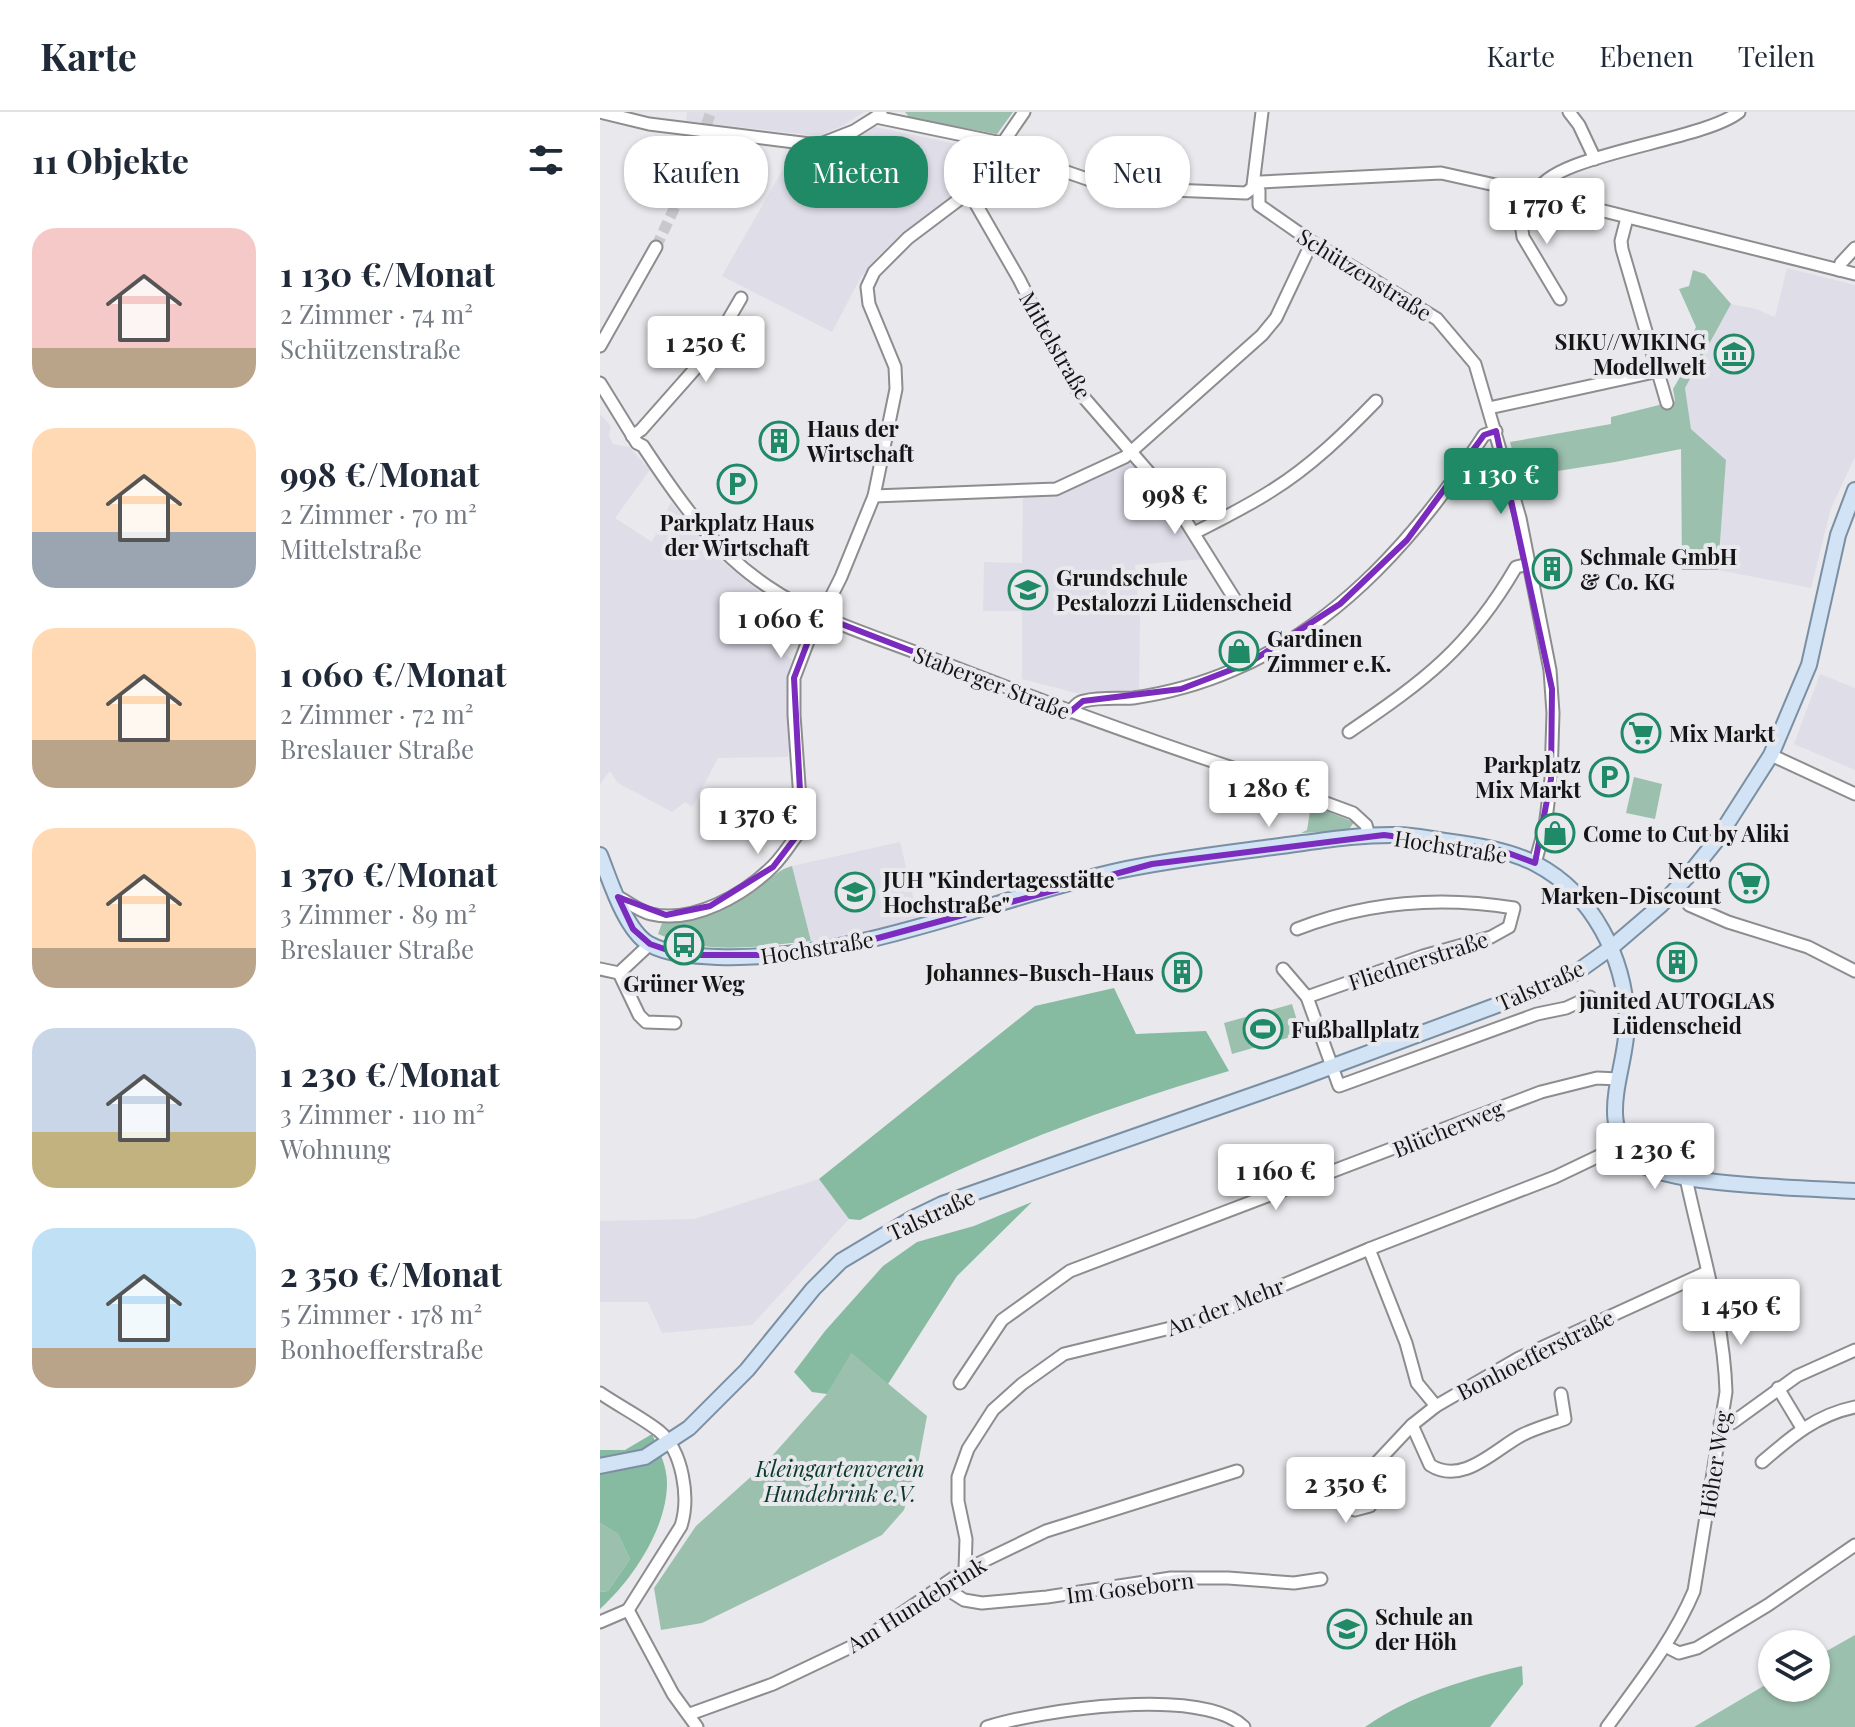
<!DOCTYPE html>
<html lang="de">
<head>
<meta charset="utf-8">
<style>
	body { margin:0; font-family:"Playfair Display",serif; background:#f6f6f7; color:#1f2937; height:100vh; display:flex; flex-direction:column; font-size:30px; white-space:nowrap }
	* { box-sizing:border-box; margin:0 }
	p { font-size:26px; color:#747a83 }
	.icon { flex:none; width:44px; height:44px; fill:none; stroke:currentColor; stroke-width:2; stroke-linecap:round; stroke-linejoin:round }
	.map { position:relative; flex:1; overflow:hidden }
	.panel { display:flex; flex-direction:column; background:#fff; width:600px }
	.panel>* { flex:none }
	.hud { position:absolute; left:24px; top:24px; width:760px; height:72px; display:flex; gap:16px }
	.controls { position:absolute; left:1158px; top:1518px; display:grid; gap:16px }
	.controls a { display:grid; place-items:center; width:72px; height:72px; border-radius:50%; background:#fff; box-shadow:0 2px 6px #0004; font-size:40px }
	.price { position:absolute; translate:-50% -68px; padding:0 18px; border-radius:8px; background:#fff; color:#222; font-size:26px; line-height:52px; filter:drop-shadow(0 2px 4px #0008) }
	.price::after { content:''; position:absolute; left:50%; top:48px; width:24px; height:18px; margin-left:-12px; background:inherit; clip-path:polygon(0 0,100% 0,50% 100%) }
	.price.selected { background:#208965; color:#fff }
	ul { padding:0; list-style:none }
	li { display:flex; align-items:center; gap:24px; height:200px; padding:0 32px }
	li span { display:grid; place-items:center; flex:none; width:224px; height:160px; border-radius:24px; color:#555 }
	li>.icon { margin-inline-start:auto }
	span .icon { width:96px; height:96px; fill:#fffc; stroke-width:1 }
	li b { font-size:34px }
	h2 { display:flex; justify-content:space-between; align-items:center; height:96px; padding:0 32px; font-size:34px }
	.chip { padding:0 28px; border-radius:32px; background:#fff; box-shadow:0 2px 6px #0004; font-size:28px; line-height:72px }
	.chip.selected { background:#208965; color:#fff }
	header { display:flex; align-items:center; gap:48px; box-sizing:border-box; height:112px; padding:0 40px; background:#fff; border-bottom:2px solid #e0e1e3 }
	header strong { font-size:38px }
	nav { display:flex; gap:44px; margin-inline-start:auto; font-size:28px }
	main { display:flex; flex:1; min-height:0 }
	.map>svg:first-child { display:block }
	.built { fill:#dfdde8 }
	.green { fill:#9cc0ae }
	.forest { fill:#86baa1 }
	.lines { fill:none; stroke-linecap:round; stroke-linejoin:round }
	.minor-tunnel { stroke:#c9c8cc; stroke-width:11; stroke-dasharray:11 5.5; stroke-linecap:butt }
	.minor-casing { stroke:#8d8d90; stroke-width:15 }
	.major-casing { stroke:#7b8fa3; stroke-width:18 }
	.minor { stroke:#fff; stroke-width:11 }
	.major { stroke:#d1e3f5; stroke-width:14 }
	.marked { fill:none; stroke:#7b2cbf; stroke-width:6; stroke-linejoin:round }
	.labels { text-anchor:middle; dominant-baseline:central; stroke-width:8; stroke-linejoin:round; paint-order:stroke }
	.street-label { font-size:22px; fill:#151516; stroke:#e9e8ec }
	.poi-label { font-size:22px; font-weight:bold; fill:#151516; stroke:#e9e8ec; text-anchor:start }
	.park-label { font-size:22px; font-style:italic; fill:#0a3827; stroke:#e9e8ec }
</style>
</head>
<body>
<header>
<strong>Karte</strong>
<nav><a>Karte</a><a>Ebenen</a><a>Teilen</a></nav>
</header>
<main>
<section class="panel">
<h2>11 Objekte<svg class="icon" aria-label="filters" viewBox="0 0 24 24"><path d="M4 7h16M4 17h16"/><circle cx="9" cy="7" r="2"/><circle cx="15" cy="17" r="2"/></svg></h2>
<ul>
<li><span style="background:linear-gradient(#f6c9c9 75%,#b9a48a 0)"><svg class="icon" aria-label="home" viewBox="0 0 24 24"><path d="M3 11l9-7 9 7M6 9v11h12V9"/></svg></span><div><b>1 130 €/Monat</b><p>2 Zimmer · 74 m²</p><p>Schützenstraße</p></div></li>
<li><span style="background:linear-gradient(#ffd9b3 65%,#9aa5b1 0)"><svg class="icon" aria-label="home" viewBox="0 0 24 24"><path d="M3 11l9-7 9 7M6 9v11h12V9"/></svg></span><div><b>998 €/Monat</b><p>2 Zimmer · 70 m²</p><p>Mittelstraße</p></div></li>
<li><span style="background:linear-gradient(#ffd9b3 70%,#b9a48a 0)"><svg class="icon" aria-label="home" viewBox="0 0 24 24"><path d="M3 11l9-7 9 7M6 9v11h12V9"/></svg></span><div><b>1 060 €/Monat</b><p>2 Zimmer · 72 m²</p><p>Breslauer Straße</p></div></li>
<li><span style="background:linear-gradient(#ffd9b3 75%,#b9a48a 0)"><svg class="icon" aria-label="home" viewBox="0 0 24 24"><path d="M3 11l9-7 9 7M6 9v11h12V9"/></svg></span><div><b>1 370 €/Monat</b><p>3 Zimmer · 89 m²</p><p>Breslauer Straße</p></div></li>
<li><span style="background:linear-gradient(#c9d6e8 65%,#c2b280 0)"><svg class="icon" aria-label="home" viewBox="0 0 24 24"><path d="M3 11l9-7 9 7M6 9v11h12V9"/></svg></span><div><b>1 230 €/Monat</b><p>3 Zimmer · 110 m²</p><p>Wohnung</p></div></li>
<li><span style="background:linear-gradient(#bfe0f5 75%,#b9a48a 0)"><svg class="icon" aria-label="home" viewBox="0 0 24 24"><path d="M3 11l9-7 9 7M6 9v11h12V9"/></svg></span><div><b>2 350 €/Monat</b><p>5 Zimmer · 178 m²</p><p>Bonhoefferstraße</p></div></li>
</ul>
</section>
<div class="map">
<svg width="1255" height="1615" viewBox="0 0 1255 1615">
	<rect width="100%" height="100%" fill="#e9e8ec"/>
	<g class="built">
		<path d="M 87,0 L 264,0 L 242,14 L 219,24 L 86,9 Z"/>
		<path d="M 271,14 L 384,38 L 385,42 L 363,78 L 307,118 L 279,143 L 261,165 L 232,220 L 122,164 L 194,38 L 225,42 L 228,37 Z"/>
		<path d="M 1187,156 L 1255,173 L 1255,345 L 1231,396 L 1211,476 L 1118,458 L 1126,348 L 1091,317 L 1085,276 L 1131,192 L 1156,197 L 1175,205 Z"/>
		<path d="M 0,302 L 11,314 L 9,324 L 13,332 L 29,335 L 50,358 L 15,406 L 52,430 L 71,390 L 118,446 L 161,481 L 142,516 L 192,547 L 188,564 L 191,640 L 188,640 L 188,645 L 118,646 L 92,695 L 85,690 L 72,700 L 18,671 L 10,659 L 0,672 Z"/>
		<path d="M 529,351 L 567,387 L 603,447 L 535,453 L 540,507 L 539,580 L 476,581 L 422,567 L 422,499 L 383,499 L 384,450 L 422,451 L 423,385 L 458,383 Z"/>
		<path d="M 1220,562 L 1255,576 L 1255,658 L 1194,632 Z"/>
		<path d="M 300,730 L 318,806 L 265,820 L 211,829 L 192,754 Z"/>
		<path d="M 219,1067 L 249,1107 L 152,1213 L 62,1221 L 48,1190 L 0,1190 L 0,1109 L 94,1107 Z"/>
	</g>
	<g class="green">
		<path d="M 305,0 L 413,0 L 397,22 L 310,6 Z"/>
		<path d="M 1093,158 L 1105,162 L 1131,192 L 1085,276 L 1091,317 L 1126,348 L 1118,458 L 1082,458 L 1081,337 L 1015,350 L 919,365 L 910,330 L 1011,312 L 1011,305 L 1075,289 L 1073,277 L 1095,239 L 1090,228 L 1096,215 L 1079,177 L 1089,174 Z"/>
		<path d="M 1034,665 L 1062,672 L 1055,707 L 1026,701 Z"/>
		<path d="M 711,693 L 754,710 L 748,719 L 701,721 L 707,718 Z"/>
		<path d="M 192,754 L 211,829 C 160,834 107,844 58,822 L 62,811 C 96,811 128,798 156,778 C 168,769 177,758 192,754 Z"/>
		<path d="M 692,892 L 701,922 L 632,942 L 624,911 Z"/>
		<path d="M 250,1240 L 327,1304 L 319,1347 L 304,1398 L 282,1423 L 102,1511 L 61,1518 L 54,1476 L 96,1414 L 164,1353 L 227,1282 Z"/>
		<path d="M 0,1411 L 18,1422 L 30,1447 L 8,1479 L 0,1480 Z"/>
		<path d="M 1255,1523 L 1255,1615 L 1094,1615 L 1172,1569 L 1172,1576 L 1216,1576 L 1216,1545 Z"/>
	</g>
	<g class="forest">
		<path d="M 514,876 L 536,922 L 606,919 L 629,959 C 503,996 375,1044 260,1108 L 249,1107 L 219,1067 L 435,894 Z"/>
		<path d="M 432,1090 L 357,1164 L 288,1272 L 251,1241 L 227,1282 L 212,1280 L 194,1260 L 225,1219 L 283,1154 L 317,1130 L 374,1114 Z"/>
		<path d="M 52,1322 C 59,1338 67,1354 67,1371 C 67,1416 33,1467 0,1497 L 0,1480 L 8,1479 L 30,1447 L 18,1422 L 0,1411 L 0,1338 L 25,1338 Z"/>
		<path d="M 922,1554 L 923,1572 L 890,1615 L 765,1615 C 810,1583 869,1566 922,1554 Z"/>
	</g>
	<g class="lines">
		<path class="minor-tunnel" d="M 56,135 L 80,84 L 111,0"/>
		<g class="minor-casing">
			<g id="minor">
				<path d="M 0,0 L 49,12 L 218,33 L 254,19 L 281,2"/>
				<path d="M 662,0 L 653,73 L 659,78 L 659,93 L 712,130 L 837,207 L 875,252 L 920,406 L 950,558 L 953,601 L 951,667 L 945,715 L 935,751"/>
				<path d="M 969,0 L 979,13 L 995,47"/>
				<path d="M 276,5 L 416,34 L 461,58 L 490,68 L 546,77 L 646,81 L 660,70 L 841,61 L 936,82 C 948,42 1101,30 1139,0"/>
				<path d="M 927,79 L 921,111 L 923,125 L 960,187"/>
				<path d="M 369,80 L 419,167 L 473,273 L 572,387 L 639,494"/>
				<path d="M 936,82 L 1255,162"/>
				<path d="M 1027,106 L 1021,129 L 1022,137 L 1067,291"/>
				<path d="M 1239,158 L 1241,151 L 1255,136"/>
				<path d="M 0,234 L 56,135"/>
				<path d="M 0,271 L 37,331 L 43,334 C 78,387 113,438 167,474 C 215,507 274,524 328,545 C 436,587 544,627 654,663 L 661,667 L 753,701 L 766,713 L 769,724"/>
				<path d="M 889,296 L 1059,259"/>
				<path d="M 32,324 L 41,318 L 109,241 L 141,186"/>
				<path d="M 274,384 L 456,377 L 525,345 L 662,223 L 676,206 L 712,130"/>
				<path d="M 594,421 C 620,408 646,395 671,379 C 710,355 744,322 776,289"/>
				<path d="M 470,600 C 474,595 478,590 484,589 C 500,585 517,587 533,586 C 568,581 601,572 633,558 C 742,512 821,419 884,323 L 896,319"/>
				<path d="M 749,620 C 824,569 869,536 916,455 L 929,452"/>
				<path d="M 1171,643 L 1255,682"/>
				<path d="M 18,785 C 28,790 39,799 51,802 C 93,812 144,783 173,754 C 183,744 191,731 199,720 L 202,715 L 194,603 L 194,566 L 218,503 L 230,487 L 241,465 L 274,384 L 296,277 L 295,255 L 269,192 L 267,175 L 274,160 L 308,126 L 369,80 L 424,0"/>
				<path d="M 1089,793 L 1128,810 L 1208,835 L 1255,859"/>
				<path d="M 697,817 C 766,790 840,784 914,796 L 909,815 L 891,825 L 823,844 L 707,885"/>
				<path d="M 0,857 L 19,861 L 50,832"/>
				<path d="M 683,857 L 707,885 L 739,974 L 937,902 L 966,896 L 990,885"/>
				<path d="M 19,861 L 39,903 L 46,910 L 75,911"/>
				<path d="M 769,1137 L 806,1231 L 817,1271 L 836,1294"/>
				<path d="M 360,1271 L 402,1208 L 470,1159 L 941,980 L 997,966 L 1018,967"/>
				<path d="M 1178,1276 L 1202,1316"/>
				<path d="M 0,1281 C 19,1294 41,1305 59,1319 C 83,1339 90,1386 81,1414 L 28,1498"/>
				<path d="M 1120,1311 L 1132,1311 L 1197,1264 L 1255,1238"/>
				<path d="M 812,1313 L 830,1353 C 863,1374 895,1337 922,1323 C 936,1316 951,1312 965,1307 L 961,1282"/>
				<path d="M 1162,1350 C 1191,1325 1216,1303 1255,1295"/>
				<path d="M 779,1351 L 774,1385 L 770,1394 L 755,1398 L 748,1387 L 750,1379 L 812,1313 L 836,1294 L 919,1246 L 1107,1160"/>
				<path d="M 365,1458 L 366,1427 L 358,1389 L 358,1365 L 368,1337 L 393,1298 L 422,1272 L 464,1242 L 595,1210 L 769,1137 L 955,1065 L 1022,1033"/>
				<path d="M 342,1474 L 364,1488 L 382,1491 L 447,1485 L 571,1466 L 628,1466 L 694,1471 L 721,1467"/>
				<path d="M 28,1498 L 73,1582 L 97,1615"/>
				<path d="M 0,1510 L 28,1498"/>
				<path d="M 1065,1534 L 1079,1541 L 1097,1536 L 1168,1493 L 1255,1433"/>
				<path d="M 90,1602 L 173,1572 L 257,1532 L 365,1458 L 446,1419 L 637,1359"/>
				<path d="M 387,1615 C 440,1598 602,1574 644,1615"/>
				<path d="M 1007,1615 C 1038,1572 1073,1529 1094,1479 L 1126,1280 C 1124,1208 1101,1137 1086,1066"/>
			</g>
		</g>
		<g class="major-casing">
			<g id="major">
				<path d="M 0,743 C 10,768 25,818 49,832 C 69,843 95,844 118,845 C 257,849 384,789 517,759 C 568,748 620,742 673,735 C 714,730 756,722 798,723 C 814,723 829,727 845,729 C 875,733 909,738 936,752 C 993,782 1025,846 1027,909 C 1028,957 993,1011 1038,1050 C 1067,1074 1211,1076 1255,1079"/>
				<path d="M 0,1354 L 45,1345 L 89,1316 L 147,1258 L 213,1177 L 241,1149 L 313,1106 L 342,1092 L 693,969 L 935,879 L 977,860 L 1012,835 L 1061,793 L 1087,765 L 1116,729 L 1171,643 L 1209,553 L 1238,423 L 1255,378"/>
			</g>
		</g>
		<use href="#minor" class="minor"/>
		<use href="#major" class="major"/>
	</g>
	<path class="marked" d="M 896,319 L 952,577 L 951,667 L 935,751 L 900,738 L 784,723 L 552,752 L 267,829 L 184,843 L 82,843 L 50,832 L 33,817 L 18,785 L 66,803 L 110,794 L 173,755 L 202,717 L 194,566 L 218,503 L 470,600 L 483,589 L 581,577 L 649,551 L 740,492 L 807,428 L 884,323 Z"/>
	<defs>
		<g id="museum-ring" transform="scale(2)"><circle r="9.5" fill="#e9e8ec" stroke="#208965" stroke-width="1.5"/><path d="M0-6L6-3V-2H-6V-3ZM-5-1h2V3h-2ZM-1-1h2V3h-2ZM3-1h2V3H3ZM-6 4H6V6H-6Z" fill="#208965"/></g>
		<g id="building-ring" transform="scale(2)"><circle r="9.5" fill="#e9e8ec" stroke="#208965" stroke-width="1.5"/><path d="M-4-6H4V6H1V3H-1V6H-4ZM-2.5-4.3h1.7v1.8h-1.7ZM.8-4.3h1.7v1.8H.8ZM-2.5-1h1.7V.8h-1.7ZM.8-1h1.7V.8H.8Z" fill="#208965"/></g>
		<g id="parking-ring" transform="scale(2)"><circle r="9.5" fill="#e9e8ec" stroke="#208965" stroke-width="1.5"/><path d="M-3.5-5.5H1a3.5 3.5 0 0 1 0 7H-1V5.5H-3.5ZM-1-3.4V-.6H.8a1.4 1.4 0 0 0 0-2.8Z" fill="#208965"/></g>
		<g id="school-ring" transform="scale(2)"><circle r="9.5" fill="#e9e8ec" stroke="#208965" stroke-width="1.5"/><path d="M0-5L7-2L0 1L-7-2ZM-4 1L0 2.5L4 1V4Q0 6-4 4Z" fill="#208965"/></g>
		<g id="shop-ring" transform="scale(2)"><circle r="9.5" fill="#e9e8ec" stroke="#208965" stroke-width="1.5"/><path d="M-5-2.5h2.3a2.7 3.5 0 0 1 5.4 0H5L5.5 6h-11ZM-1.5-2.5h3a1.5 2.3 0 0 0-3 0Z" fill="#208965"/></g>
		<g id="supermarket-ring" transform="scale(2)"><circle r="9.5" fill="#e9e8ec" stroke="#208965" stroke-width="1.5"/><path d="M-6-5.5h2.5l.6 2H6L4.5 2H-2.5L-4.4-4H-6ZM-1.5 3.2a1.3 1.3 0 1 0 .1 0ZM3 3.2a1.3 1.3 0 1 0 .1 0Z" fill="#208965"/></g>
		<g id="bus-ring" transform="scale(2)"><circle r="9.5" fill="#e9e8ec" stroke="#208965" stroke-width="1.5"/><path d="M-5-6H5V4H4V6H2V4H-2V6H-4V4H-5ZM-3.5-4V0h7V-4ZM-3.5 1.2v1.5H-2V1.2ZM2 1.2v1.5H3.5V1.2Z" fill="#208965"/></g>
		<g id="stadium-ring" transform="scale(2)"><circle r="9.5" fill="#e9e8ec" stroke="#208965" stroke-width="1.5"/><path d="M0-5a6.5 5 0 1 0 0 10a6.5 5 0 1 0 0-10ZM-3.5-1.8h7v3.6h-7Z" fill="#208965"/></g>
	</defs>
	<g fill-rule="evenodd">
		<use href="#museum-ring" x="1134" y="242"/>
		<use href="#building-ring" x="179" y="329"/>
		<use href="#parking-ring" x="137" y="372"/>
		<use href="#building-ring" x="952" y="457"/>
		<use href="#school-ring" x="428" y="478"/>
		<use href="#shop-ring" x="639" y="539"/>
		<use href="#supermarket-ring" x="1041" y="621"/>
		<use href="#parking-ring" x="1009" y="665"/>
		<use href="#shop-ring" x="955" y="721"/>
		<use href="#supermarket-ring" x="1149" y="771"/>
		<use href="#school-ring" x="255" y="780"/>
		<use href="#bus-ring" x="84" y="833"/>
		<use href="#building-ring" x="1077" y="850"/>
		<use href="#building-ring" x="582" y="860"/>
		<use href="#stadium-ring" x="663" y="917"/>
		<use href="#school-ring" x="747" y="1517"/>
	</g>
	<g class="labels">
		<g class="street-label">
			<text transform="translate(765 162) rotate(32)">Schützenstraße</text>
			<text transform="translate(456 233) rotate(60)">Mittelstraße</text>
			<text transform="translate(392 570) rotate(21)">Staberger Straße</text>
			<text transform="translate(851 734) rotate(9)">Hochstraße</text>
			<text transform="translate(217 835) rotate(-9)">Hochstraße</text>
			<text transform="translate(818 848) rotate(-18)">Fliednerstraße</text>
			<text transform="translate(940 873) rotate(-24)">Talstraße</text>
			<text transform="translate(848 1016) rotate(-22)">Blücherweg</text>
			<text transform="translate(331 1102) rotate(-25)">Talstraße</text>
			<text transform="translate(625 1194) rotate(-21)">An der Mehr</text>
			<text transform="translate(935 1242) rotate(-27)">Bonhoefferstraße</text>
			<text transform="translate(1114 1352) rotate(-81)">Höher Weg</text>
			<text transform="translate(530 1475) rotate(-7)">Im Goseborn</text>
			<text transform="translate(316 1492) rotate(-32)">Am Hundebrink</text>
		</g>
		<g class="poi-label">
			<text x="1106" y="229" text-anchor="end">SIKU//WIKING<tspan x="1106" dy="25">Modellwelt</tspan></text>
			<text x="207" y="316">Haus der<tspan x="207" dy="25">Wirtschaft</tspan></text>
			<text x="137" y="410" text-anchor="middle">Parkplatz Haus<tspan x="137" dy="25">der Wirtschaft</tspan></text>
			<text x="980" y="444">Schmale GmbH<tspan x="980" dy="25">&amp; Co. KG</tspan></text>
			<text x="456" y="465">Grundschule<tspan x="456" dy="25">Pestalozzi Lüdenscheid</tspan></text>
			<text x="667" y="526">Gardinen<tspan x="667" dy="25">Zimmer e.K.</tspan></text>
			<text x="1069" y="621">Mix Markt</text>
			<text x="981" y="652" text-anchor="end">Parkplatz<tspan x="981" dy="25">Mix Markt</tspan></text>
			<text x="983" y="721">Come to Cut by Aliki</text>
			<text x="1121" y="758" text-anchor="end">Netto<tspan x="1121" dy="25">Marken-Discount</tspan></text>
			<text x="283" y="767">JUH "Kindertagesstätte<tspan x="283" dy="25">Hochstraße"</tspan></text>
			<text x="554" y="860" text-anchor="end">Johannes-Busch-Haus</text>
			<text x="84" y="871" text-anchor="middle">Grüner Weg</text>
			<text x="1077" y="888" text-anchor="middle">junited AUTOGLAS<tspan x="1077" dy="25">Lüdenscheid</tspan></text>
			<text x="691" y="917">Fußballplatz</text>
			<text x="775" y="1504">Schule an<tspan x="775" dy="25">der Höh</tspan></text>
		</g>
		<g class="park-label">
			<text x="240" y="1356">Kleingartenverein<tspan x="240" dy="25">Hundebrink e.V.</tspan></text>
		</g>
	</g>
</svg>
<div class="controls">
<a><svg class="icon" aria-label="layers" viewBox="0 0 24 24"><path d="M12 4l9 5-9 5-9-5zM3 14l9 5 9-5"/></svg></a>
</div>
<b class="price" style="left:947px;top:134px">1 770 €</b>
<b class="price" style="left:106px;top:272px">1 250 €</b>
<b class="price selected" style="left:901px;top:404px">1 130 €</b>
<b class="price" style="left:575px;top:424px">998 €</b>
<b class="price" style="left:181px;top:548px">1 060 €</b>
<b class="price" style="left:669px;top:717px">1 280 €</b>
<b class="price" style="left:158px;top:744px">1 370 €</b>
<b class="price" style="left:1055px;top:1079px">1 230 €</b>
<b class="price" style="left:676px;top:1100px">1 160 €</b>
<b class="price" style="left:1141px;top:1235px">1 450 €</b>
<b class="price" style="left:746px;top:1413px">2 350 €</b>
<div class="hud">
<a class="chip">Kaufen</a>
<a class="chip selected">Mieten</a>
<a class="chip">Filter</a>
<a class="chip">Neu</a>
</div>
</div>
</main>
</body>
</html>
